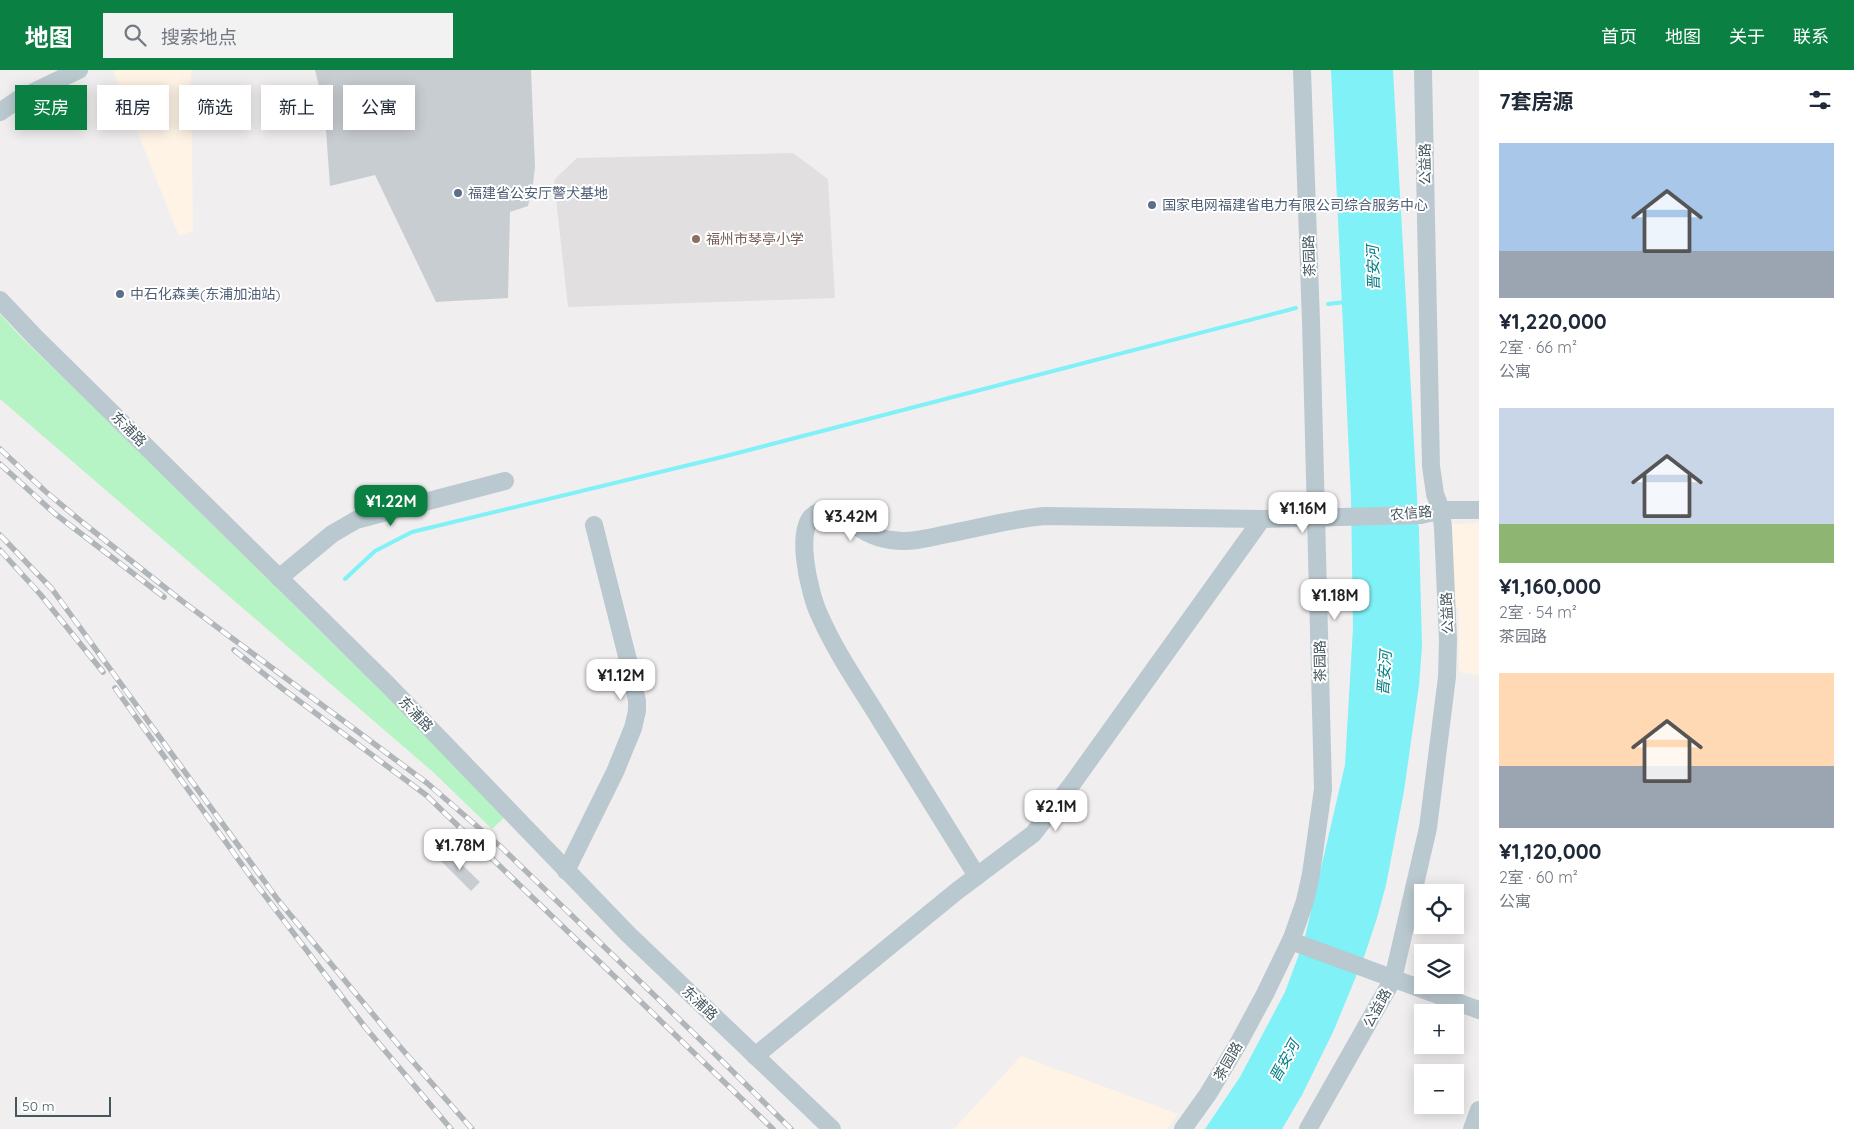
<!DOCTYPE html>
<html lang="zh">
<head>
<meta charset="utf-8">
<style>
	body { margin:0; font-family:Quicksand,"Noto Sans SC",sans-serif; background:#f2f2f3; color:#1f2937; height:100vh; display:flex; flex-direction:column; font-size:19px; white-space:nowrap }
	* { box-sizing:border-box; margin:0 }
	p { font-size:16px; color:#747a83 }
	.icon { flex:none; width:28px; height:28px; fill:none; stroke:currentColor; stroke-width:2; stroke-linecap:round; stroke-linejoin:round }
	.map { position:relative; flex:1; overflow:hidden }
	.panel { display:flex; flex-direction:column; background:#fff; width:375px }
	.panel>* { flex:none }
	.hud { position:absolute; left:15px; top:15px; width:475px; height:45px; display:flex; gap:10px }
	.fabs { position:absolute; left:1414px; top:814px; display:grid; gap:10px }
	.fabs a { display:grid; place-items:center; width:50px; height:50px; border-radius:0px; background:#fff; box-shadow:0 2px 12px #0003; font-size:25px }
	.scale { position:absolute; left:15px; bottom:12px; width:96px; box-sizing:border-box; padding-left:5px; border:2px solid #44565e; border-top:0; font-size:14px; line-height:18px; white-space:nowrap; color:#44565e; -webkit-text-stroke:4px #fff; paint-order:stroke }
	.price { position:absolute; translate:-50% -42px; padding:0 11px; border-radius:10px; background:#fff; color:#222; font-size:16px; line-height:32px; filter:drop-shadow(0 1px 2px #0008) }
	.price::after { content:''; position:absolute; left:50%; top:30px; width:15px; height:11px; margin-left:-8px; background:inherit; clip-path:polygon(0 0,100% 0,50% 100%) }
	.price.active { background:#0b8043; color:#fff }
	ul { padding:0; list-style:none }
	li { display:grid; align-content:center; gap:10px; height:265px; padding:0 20px }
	li span { display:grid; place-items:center; height:155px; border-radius:0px; color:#555 }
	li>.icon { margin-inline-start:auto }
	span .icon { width:90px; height:90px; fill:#fffc; stroke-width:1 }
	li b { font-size:21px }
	h2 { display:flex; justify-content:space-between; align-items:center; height:60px; padding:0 20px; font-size:21px }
	.pill { padding:0 18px; border-radius:0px; background:#fff; box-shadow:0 2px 12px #0003; font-size:18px; line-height:45px }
	.pill.active { background:#0b8043; color:#fff }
	header { display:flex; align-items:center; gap:30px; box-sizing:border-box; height:70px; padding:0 25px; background:#0b8043; color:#fff }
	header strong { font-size:24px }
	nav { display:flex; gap:28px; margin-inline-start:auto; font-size:18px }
	.search { width:350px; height:45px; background:#f2f2f3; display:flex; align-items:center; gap:12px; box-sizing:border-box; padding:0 18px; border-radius:0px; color:#747a83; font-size:19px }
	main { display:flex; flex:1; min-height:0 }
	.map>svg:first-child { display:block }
	.commercial { fill:#fef3e5 }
	.education { fill:#e2dfe1 }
	.green { fill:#b7f4c5 }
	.water { fill:#7ff1f7 }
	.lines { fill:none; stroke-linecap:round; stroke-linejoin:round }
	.stream { stroke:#7ff1f7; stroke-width:4 }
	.building { fill:#c8cdd2 }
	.minor { stroke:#bac9cf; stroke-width:18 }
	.rail-casing { stroke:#b0b5ba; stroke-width:5.5 }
	.rail { stroke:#fff; stroke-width:4; stroke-dasharray:11; stroke-linecap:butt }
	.service-dot { fill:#5c6f8a; stroke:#fff; stroke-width:2 }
	.education-dot { fill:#8d6e63; stroke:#fff; stroke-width:2 }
	.labels { text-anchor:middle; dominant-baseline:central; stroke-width:4; stroke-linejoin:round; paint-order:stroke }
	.street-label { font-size:14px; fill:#44565e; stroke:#fff }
	.service-label { font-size:14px; fill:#4e5e75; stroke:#fff; text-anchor:start }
	.education-label { font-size:14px; fill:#785e54; stroke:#fff; text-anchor:start }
	.water-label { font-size:15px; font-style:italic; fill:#057e84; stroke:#fff }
</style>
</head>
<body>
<header>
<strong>地图</strong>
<div class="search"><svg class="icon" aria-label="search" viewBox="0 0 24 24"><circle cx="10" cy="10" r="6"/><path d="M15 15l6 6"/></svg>搜索地点</div>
<nav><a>首页</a><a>地图</a><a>关于</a><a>联系</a></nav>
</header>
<main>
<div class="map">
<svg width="1479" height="1059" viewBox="0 0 1479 1059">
	<rect width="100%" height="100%" fill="#f1eeef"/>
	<g class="commercial">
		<path d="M 115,0 L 191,0 L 193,161 L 179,166 L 113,1 Z"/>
		<path d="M 1479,453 L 1479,605 L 1459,602 L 1459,539 L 1455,537 L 1452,523 L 1452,454 Z"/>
		<path d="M 1021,986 L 1178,1044 L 1167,1059 L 954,1059 Z"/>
	</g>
	<path class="education" d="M 793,83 L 828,109 L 835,228 L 568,237 L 554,110 L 577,88 Z"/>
	<path class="green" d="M 0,244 L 21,267 L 103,346 L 324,565 L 425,662 L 507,745 L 492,759 L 433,702 L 0,329 Z"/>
	<path class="water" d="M 1331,0 L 1393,0 L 1419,462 L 1422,577 L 1419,615 L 1404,721 L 1386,815 L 1377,848 L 1364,887 L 1334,960 L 1302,1025 L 1282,1059 L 1205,1059 L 1240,1007 L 1285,922 L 1304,871 L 1345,695 L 1353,558 L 1351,428 Z"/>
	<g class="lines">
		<g class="stream">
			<path d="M 1328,234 L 1346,232"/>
			<path d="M 345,509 L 375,481 L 412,462 L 722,387 L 1296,238"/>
		</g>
	</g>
	<g class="building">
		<path d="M 315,0 L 531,0 L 535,97 L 533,114 L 528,136 L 510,142 L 508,228 L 436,232 L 375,105 L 330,116 L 326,60 L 320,20 Z"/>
		<path d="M 448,781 L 480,812 L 471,821 L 440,790 Z"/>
	</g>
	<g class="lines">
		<g class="minor">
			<path d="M 0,42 L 19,29 L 79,0"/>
			<path d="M 0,230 L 35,267 L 388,615 L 628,864 L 832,1059"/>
			<path d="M 279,508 L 332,464 L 356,450 L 505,411"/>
			<path d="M 566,801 L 615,702 L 633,658 L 637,641 L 637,631 L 631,602 L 594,455"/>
			<path d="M 977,806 C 944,753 912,701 879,648 C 858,614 835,581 819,544 C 810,525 791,451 819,442 C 836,437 855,458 870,464 C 876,467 884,469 891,470 C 910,473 929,468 947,464 C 979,458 1011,449 1044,446 L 1262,449 L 1421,445 L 1441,440 L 1479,440"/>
			<path d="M 1291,871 L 1479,940"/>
			<path d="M 755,986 L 957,821 L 1033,764 L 1072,714 L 1262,449"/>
			<path d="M 1183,1059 L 1208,1024 L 1238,974 L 1265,924 L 1292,868 L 1305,831 L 1311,804 L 1323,719 L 1311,251 L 1302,0"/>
			<path d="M 1308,1059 L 1393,909 L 1428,758 L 1447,607 L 1448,570 L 1443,458 L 1441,440 L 1435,424 L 1431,396 L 1423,0"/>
			<path d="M 1472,1059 L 1479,1040"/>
		</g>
		<g class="rail-casing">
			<g id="rail">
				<path d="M 0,379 L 45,421 L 82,452 L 182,531 L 427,713 L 501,777 L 712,981 L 791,1059"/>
				<path d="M 0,394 L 54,443 L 164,527"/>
				<path d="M 0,465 L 52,519 L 278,830 L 401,978 L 472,1059"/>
				<path d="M 0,480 L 40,524 L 103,602"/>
				<path d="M 234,580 L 283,619 L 426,725 L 773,1059"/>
				<path d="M 115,618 L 253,810 L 365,957 L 451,1059"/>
			</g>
		</g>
		<use href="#rail" class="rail"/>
	</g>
	<g class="service-dot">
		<circle cx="458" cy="123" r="5"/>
		<circle cx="1152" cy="135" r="5"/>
		<circle cx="120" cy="224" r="5"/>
	</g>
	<circle class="education-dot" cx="696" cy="169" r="5"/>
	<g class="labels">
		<g class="street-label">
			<text transform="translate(1425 94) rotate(-91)">公益路</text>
			<text transform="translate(1309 186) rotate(-92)">茶园路</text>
			<text transform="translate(129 359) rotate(45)">东浦路</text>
			<text transform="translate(1411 443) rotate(-5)">农信路</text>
			<text transform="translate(1447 543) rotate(-93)">公益路</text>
			<text transform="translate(1320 591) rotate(-91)">茶园路</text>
			<text transform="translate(416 644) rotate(46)">东浦路</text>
			<text transform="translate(700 933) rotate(43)">东浦路</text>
			<text transform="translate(1377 938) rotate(-61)">公益路</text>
			<text transform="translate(1228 991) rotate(-60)">茶园路</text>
		</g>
		<g class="service-label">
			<text x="468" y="123">福建省公安厅警犬基地</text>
			<text x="1162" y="135">国家电网福建省电力有限公司综合服务中心</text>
			<text x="130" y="224">中石化森美(东浦加油站)</text>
		</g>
		<g class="education-label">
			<text x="706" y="169">福州市琴亭小学</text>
		</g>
		<g class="water-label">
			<text transform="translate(1373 198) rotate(-92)">晋安河</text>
			<text transform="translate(1384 603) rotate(-86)">晋安河</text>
			<text transform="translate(1284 991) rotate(-61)">晋安河</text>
		</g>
	</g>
</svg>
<div class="fabs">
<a><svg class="icon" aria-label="locate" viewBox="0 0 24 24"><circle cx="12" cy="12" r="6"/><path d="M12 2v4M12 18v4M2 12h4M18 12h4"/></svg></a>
<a><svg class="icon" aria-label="layers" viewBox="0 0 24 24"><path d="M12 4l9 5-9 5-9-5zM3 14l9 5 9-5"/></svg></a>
<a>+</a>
<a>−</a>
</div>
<div class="scale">50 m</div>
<b class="price active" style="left:391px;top:457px">¥1.22M</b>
<b class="price" style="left:1303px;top:464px">¥1.16M</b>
<b class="price" style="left:851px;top:472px">¥3.42M</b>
<b class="price" style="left:1335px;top:551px">¥1.18M</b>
<b class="price" style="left:621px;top:631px">¥1.12M</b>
<b class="price" style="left:1056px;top:762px">¥2.1M</b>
<b class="price" style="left:460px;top:801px">¥1.78M</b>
<div class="hud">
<a class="pill active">买房</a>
<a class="pill">租房</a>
<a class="pill">筛选</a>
<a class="pill">新上</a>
<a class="pill">公寓</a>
</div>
</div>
<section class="panel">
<h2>7套房源<svg class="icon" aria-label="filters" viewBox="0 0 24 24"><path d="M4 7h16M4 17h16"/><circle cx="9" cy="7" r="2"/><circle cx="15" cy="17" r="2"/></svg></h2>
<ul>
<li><span style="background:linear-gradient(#a9c7e8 70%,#9aa5b1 0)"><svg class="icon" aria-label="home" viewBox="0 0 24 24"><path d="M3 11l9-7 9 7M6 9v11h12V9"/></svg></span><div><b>¥1,220,000</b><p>2室 · 66 m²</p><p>公寓</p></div></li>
<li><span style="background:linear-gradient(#c9d6e8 75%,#8fb573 0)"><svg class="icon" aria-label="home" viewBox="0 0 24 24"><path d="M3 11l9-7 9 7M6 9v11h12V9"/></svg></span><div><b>¥1,160,000</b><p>2室 · 54 m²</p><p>茶园路</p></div></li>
<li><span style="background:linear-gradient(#ffd9b3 60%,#9aa5b1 0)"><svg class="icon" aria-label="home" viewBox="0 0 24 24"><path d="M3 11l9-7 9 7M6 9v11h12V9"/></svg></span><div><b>¥1,120,000</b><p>2室 · 60 m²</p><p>公寓</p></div></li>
</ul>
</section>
</main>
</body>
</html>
